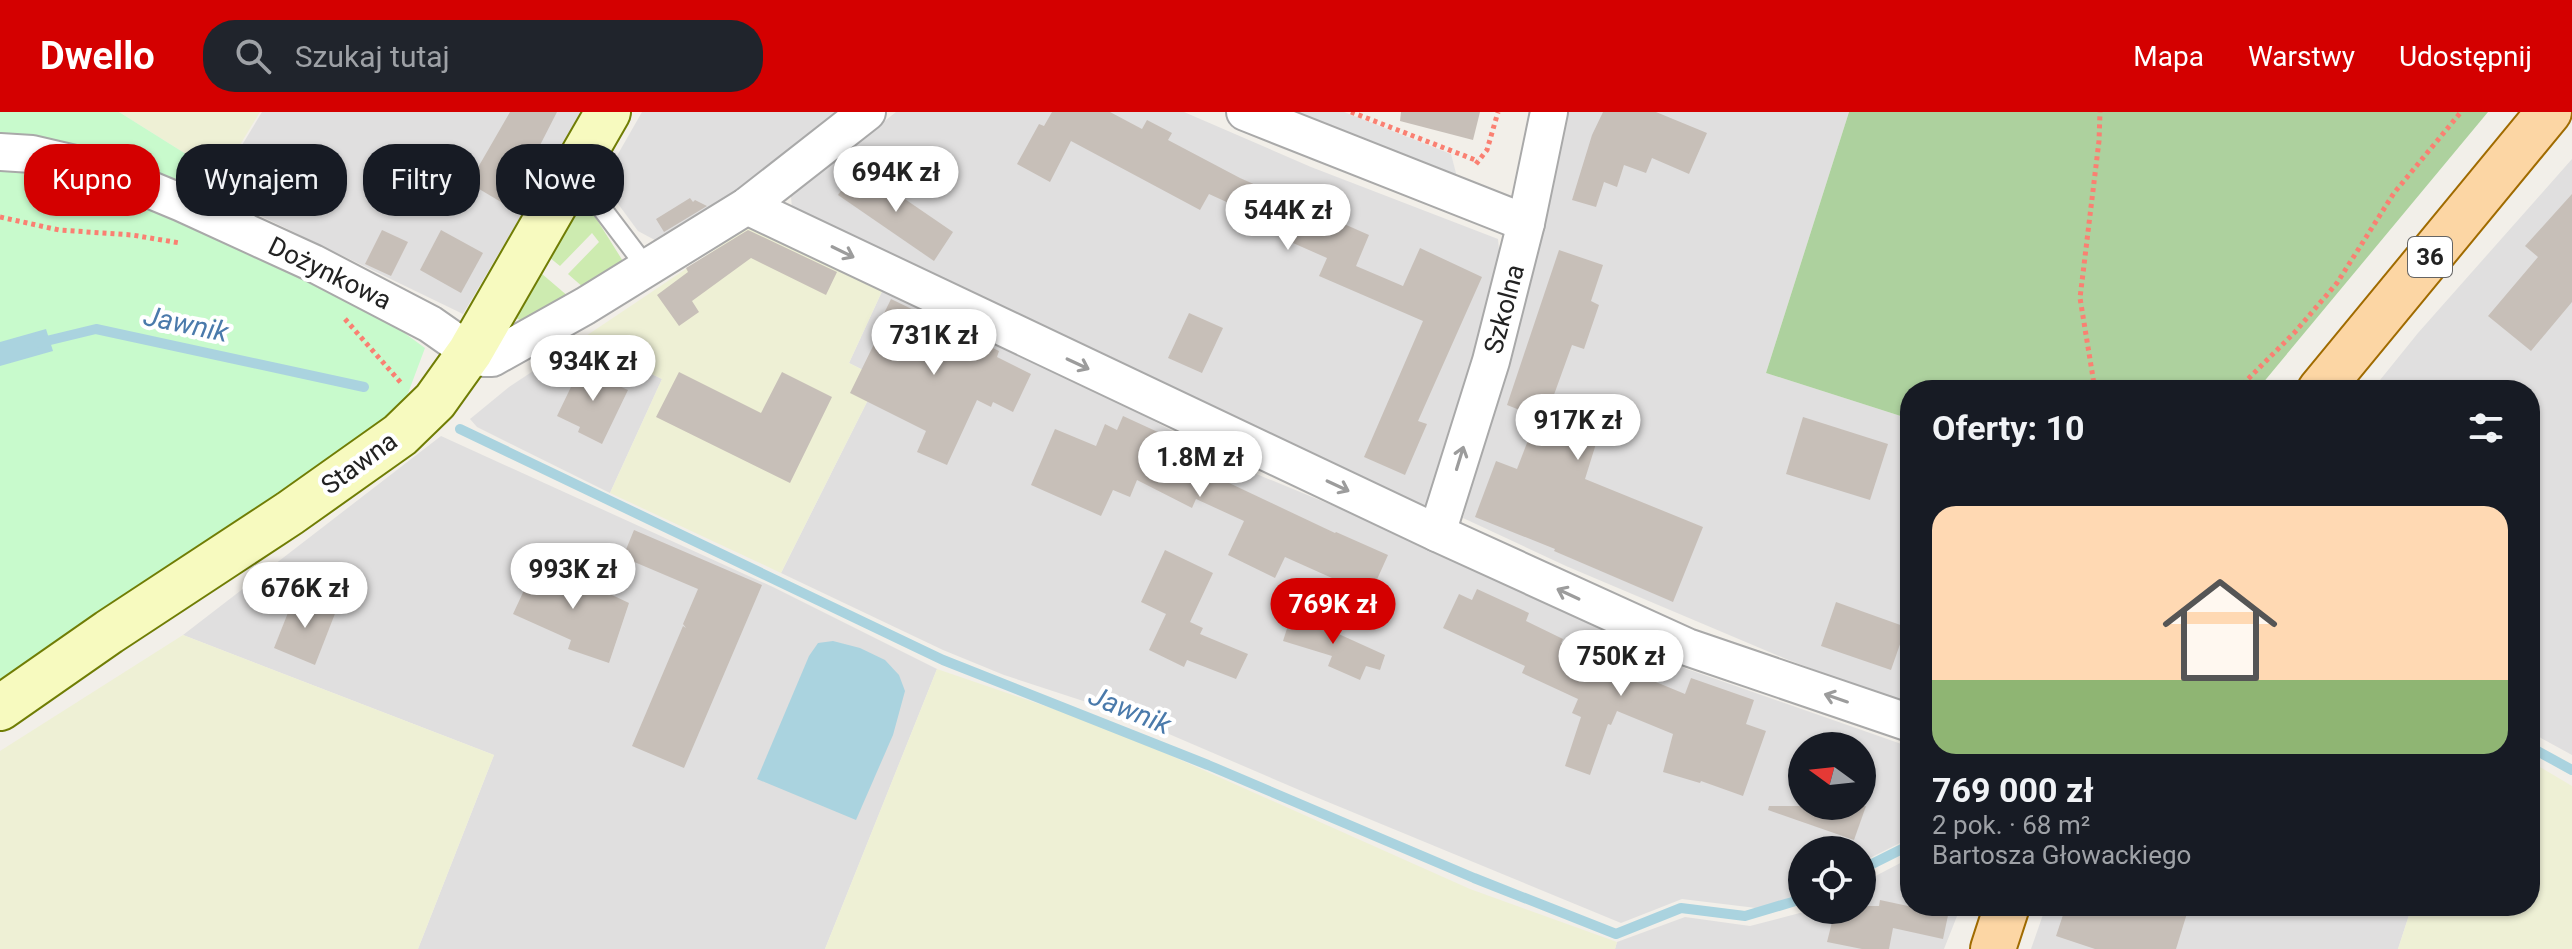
<!DOCTYPE html>
<html lang="pl">
<head>
<meta charset="utf-8">
<style>
	body { margin:0; font-family:Roboto,sans-serif; background:#20242c; color:#f1f3f6; height:100vh; display:flex; flex-direction:column; font-size:30px; white-space:nowrap }
	* { box-sizing:border-box; margin:0 }
	p { font-size:26px; color:#9ea1a6 }
	.icon { flex:none; width:44px; height:44px; fill:none; stroke:currentColor; stroke-width:2; stroke-linecap:round; stroke-linejoin:round }
	.map { position:relative; flex:1; overflow:hidden }
	.drawer { position:absolute; left:1900px; top:268px; width:640px; height:536px; display:flex; flex-direction:column; background:#171b24; border-radius:32px; box-shadow:0 2px 6px #0004 }
	.drawer>* { flex:none }
	.top-card { position:absolute; left:24px; top:32px; width:760px; height:72px; display:flex; gap:16px }
	.needle { width:52px; rotate:285deg }
	.buttons { position:absolute; left:1788px; top:620px; display:grid; gap:16px }
	.buttons a { display:grid; place-items:center; width:88px; height:88px; border-radius:50%; background:#171b24; box-shadow:0 2px 6px #0004; font-size:40px }
	.price { position:absolute; translate:-50% -68px; padding:0 18px; border-radius:28px; background:#fff; color:#222; font-size:26px; line-height:52px; filter:drop-shadow(0 2px 4px #0008) }
	.price::after { content:''; position:absolute; left:50%; top:48px; width:24px; height:18px; margin-left:-12px; background:inherit; clip-path:polygon(0 0,100% 0,50% 100%) }
	.price.on { background:#d40000; color:#fff }
	ul { padding:0; list-style:none }
	li { display:grid; align-content:center; gap:16px; height:424px; padding:0 32px }
	li span { display:grid; place-items:center; height:248px; border-radius:24px; color:#555 }
	li>.icon { margin-inline-start:auto }
	span .icon { width:144px; height:144px; fill:#fffc; stroke-width:1 }
	li b { font-size:34px }
	h2 { display:flex; justify-content:space-between; align-items:center; height:96px; padding:0 32px; font-size:34px }
	.pill { padding:0 28px; border-radius:32px; background:#171b24; box-shadow:0 2px 6px #0004; font-size:28px; line-height:72px }
	.pill.on { background:#d40000; color:#fff }
	header { display:flex; align-items:center; gap:48px; box-sizing:border-box; height:112px; padding:0 40px; background:#d40000; color:#fff }
	header strong { font-size:38px }
	nav { display:flex; gap:44px; margin-inline-start:auto; font-size:28px }
	.search { width:560px; height:72px; background:#20242c; display:flex; align-items:center; gap:20px; box-sizing:border-box; padding:0 28px; border-radius:32px; color:#9ea1a6; font-size:30px }
	.map>svg:first-child { display:block }
	.residential { fill:#e0dfdf; fill-rule:evenodd }
	.farmland { fill:#eef0d5 }
	.grass { fill:#cdebb0 }
	.forest { fill:#add19e }
	.park { fill:#c8facc }
	.parking { fill:#e2e2e2 }
	.water { fill:#aad3df }
	.lines { fill:none; stroke-linecap:round; stroke-linejoin:round }
	.stream { stroke:#aad3df; stroke-width:10 }
	.building { fill:#c7bfb8 }
	.lane-casing { stroke:#a9a9a9; stroke-width:22 }
	.street-casing { stroke:#a9a9a9; stroke-width:40 }
	.secondary-casing { stroke:#707d05; stroke-width:48 }
	.primary-casing { stroke:#a06b00; stroke-width:48 }
	.path { stroke:#fa8072; stroke-width:5; stroke-dasharray:4 4; stroke-linecap:butt }
	.lane { stroke:#fff; stroke-width:18 }
	.street { stroke:#fff; stroke-width:36 }
	.secondary { stroke:#f7fabf; stroke-width:44 }
	.primary { stroke:#fcd6a4; stroke-width:44 }
	.oneway { stroke:#9c9c9c }
	.labels { text-anchor:middle; dominant-baseline:central; stroke-width:8; stroke-linejoin:round; paint-order:stroke }
	.shield { fill:#fff; stroke:#646464; stroke-width:2 }
	.shield-label { font-size:24px; font-weight:bold; fill:#222 }
	.street-label { font-size:26px; fill:#222; stroke:#fff }
	.water-label { font-size:28px; font-style:italic; fill:#4a7aab; stroke:#fff }
</style>
</head>
<body>
<header>
<strong>Dwello</strong>
<div class="search"><svg class="icon" aria-label="search" viewBox="0 0 24 24"><circle cx="10" cy="10" r="6"/><path d="M15 15l6 6"/></svg>Szukaj tutaj</div>
<nav><a>Mapa</a><a>Warstwy</a><a>Udostępnij</a></nav>
</header>
<div class="map">
<svg width="2572" height="837" viewBox="0 0 2572 837">
	<rect width="100%" height="100%" fill="#f2efe9"/>
	<g class="residential">
		<path d="M 262,0 L 582,0 L 463,202 L 213,81 Z"/>
		<path d="M 642,0 L 840,0 L 666,134 L 638,119 L 602,70 Z"/>
		<path d="M 896,0 L 1184,0 L 1311,55 L 1498,127 L 1501,157 L 1429,396 L 792,98 L 791,84 Z"/>
		<path d="M 1565,0 L 1849,0 L 1766,261 L 1910,307 L 1910,594 L 1786,547 L 1566,454 L 1463,406 Z"/>
		<path d="M 2572,47 L 2572,643 L 2530,620 L 2530,278 L 2372,278 L 2418,221 Z"/>
		<path d="M 884,175 L 1128,295 L 1237,354 L 1472,451 L 1638,535 L 1687,557 L 1910,635 L 1910,726 L 1862,750 L 1862,738 L 1802,738 L 1802,779 L 1782,789 L 1756,796 L 1682,787 L 1621,811 L 1311,683 L 1120,601 L 1004,563 L 943,538 L 781,461 L 879,266 L 849,251 ZM 1802,634 L 1862,634 L 1862,694 L 1802,694 Z"/>
		<path d="M 580,228 L 662,267 L 610,381 L 477,315 L 470,307 L 509,275 Z"/>
		<path d="M 441,324 L 773,475 L 937,557 L 825,837 L 418,837 L 494,643 L 183,523 Z"/>
		<path d="M 1910,746 L 1910,794 L 1961,794 L 1944,837 L 1615,837 L 1617,830 L 1685,805 L 1750,814 L 1811,798 L 1862,798 L 1862,771 Z"/>
		<path d="M 2046,794 L 2412,794 L 2398,837 L 2031,837 Z"/>
	</g>
	<g class="farmland">
		<path d="M 119,0 L 260,0 L 221,64 Z"/>
		<path d="M 750,114 L 884,175 L 849,251 L 879,266 L 781,461 L 610,381 L 662,267 L 580,228 Z"/>
		<path d="M 183,523 L 494,643 L 418,837 L 0,837 L 0,639 Z"/>
		<path d="M 937,557 L 1109,616 L 1470,777 L 1617,830 L 1615,837 L 825,837 Z"/>
		<path d="M 2530,649 L 2572,674 L 2572,837 L 2398,837 L 2412,794 L 2530,794 Z"/>
	</g>
	<g class="grass">
		<path d="M 579,79 L 626,154 L 584,176 L 568,162 L 599,130 L 592,121 L 560,154 L 544,141 Z"/>
		<path d="M 535,156 L 569,185 L 524,210 L 514,205 Z"/>
	</g>
	<path class="forest" d="M 1849,0 L 2488,0 L 2257,278 L 1910,278 L 1910,307 L 1766,261 Z"/>
	<path class="park" d="M 0,0 L 119,0 L 221,64 L 213,81 L 425,236 L 401,300 L 0,581 Z"/>
	<path class="parking" d="M 1282,0 L 1344,0 L 1451,42 L 1458,69 Z"/>
	<g class="water">
		<path d="M 46,217 L 53,239 L 0,254 L 0,230 Z"/>
		<path d="M 833,529 L 860,536 L 885,548 L 899,563 L 905,579 L 893,623 L 856,708 L 757,667 L 809,544 L 818,531 Z"/>
	</g>
	<g class="lines">
		<g class="stream">
			<path d="M 38,231 L 96,217 L 364,275"/>
			<path d="M 460,317 L 943,548 L 1208,653 L 1474,766 L 1616,822 L 1681,796 L 1745,804 L 1802,787"/>
			<path d="M 2530,635 L 2572,658"/>
			<path d="M 1862,757 L 1910,733"/>
		</g>
	</g>
	<g class="building">
		<path d="M 510,0 L 557,0 L 536,41 L 539,43 L 518,80 L 510,75 L 501,90 L 469,71 Z"/>
		<path d="M 1052,0 L 1110,0 L 1142,17 L 1147,8 L 1172,21 L 1168,28 L 1240,66 L 1369,123 L 1356,154 L 1403,174 L 1420,136 L 1482,165 L 1418,309 L 1427,312 L 1405,363 L 1364,345 L 1423,209 L 1319,164 L 1327,146 L 1293,131 L 1297,122 L 1209,82 L 1200,98 L 1071,29 L 1050,70 L 1017,52 L 1039,12 L 1044,14 Z"/>
		<path d="M 1401,0 L 1480,0 L 1473,28 L 1400,9 Z"/>
		<path d="M 1603,0 L 1656,0 L 1707,21 L 1689,62 L 1652,46 L 1646,61 L 1624,53 L 1617,75 L 1604,70 L 1596,95 L 1572,88 L 1592,23 Z"/>
		<path d="M 858,55 L 953,120 L 934,149 L 838,83 Z"/>
		<path d="M 2572,82 L 2572,190 L 2531,239 L 2488,204 L 2538,145 L 2525,134 Z"/>
		<path d="M 690,86 L 693,90 L 695,88 L 707,94 L 664,120 L 656,107 Z"/>
		<path d="M 382,118 L 408,130 L 391,164 L 365,152 Z"/>
		<path d="M 441,118 L 483,141 L 461,181 L 420,158 Z"/>
		<path d="M 748,118 L 837,160 L 826,183 L 751,146 L 692,189 L 699,200 L 679,214 L 657,183 L 688,160 L 686,156 Z"/>
		<path d="M 1559,138 L 1603,153 L 1591,189 L 1599,193 L 1584,237 L 1572,233 L 1547,302 L 1599,322 L 1585,367 L 1703,415 L 1673,490 L 1554,439 L 1555,437 L 1475,405 L 1496,349 L 1517,357 L 1537,305 L 1507,293 Z"/>
		<path d="M 891,187 L 999,239 L 997,245 L 1031,262 L 1013,300 L 993,290 L 991,295 L 977,288 L 947,353 L 917,340 L 926,319 L 850,281 L 876,228 L 872,226 Z"/>
		<path d="M 1189,201 L 1223,216 L 1202,261 L 1168,246 Z"/>
		<path d="M 583,250 L 608,262 L 606,268 L 628,278 L 602,332 L 578,320 L 580,315 L 557,304 Z"/>
		<path d="M 679,260 L 761,301 L 782,260 L 832,285 L 790,371 L 656,305 Z"/>
		<path d="M 1123,304 L 1234,355 L 1227,370 L 1335,421 L 1336,420 L 1388,443 L 1370,483 L 1285,445 L 1275,466 L 1228,443 L 1244,409 L 1196,387 L 1192,396 L 1137,368 L 1130,385 L 1113,378 L 1101,404 L 1031,373 L 1055,317 L 1096,334 L 1105,312 L 1117,318 Z"/>
		<path d="M 1803,305 L 1888,332 L 1870,388 L 1786,362 Z"/>
		<path d="M 634,418 L 762,473 L 684,656 L 632,634 L 683,514 L 686,516 L 683,512 L 698,477 L 632,449 L 625,440 Z"/>
		<path d="M 1165,438 L 1213,461 L 1190,510 L 1203,516 L 1200,522 L 1248,542 L 1236,567 L 1187,548 L 1184,555 L 1149,538 L 1166,502 L 1141,490 Z"/>
		<path d="M 538,448 L 629,491 L 609,551 L 568,537 L 571,528 L 513,502 Z"/>
		<path d="M 1477,477 L 1529,501 L 1526,509 L 1563,527 L 1561,531 L 1685,582 L 1691,566 L 1754,588 L 1746,612 L 1766,619 L 1743,684 L 1701,669 L 1700,671 L 1663,660 L 1673,622 L 1617,599 L 1611,613 L 1608,612 L 1590,663 L 1565,654 L 1581,605 L 1572,601 L 1578,587 L 1522,561 L 1525,554 L 1443,516 L 1459,482 L 1472,488 Z"/>
		<path d="M 295,483 L 336,499 L 315,553 L 274,536 Z"/>
		<path d="M 1836,490 L 1906,515 L 1891,558 L 1821,534 Z"/>
		<path d="M 1292,501 L 1334,514 L 1332,519 L 1385,543 L 1380,558 L 1366,554 L 1360,568 L 1328,554 L 1332,544 L 1283,529 Z"/>
		<path d="M 1769,694 L 1866,694 L 1854,728 L 1768,698 Z"/>
		<path d="M 1880,788 L 1908,794 L 1950,794 L 1943,827 L 1893,816 L 1889,837 L 1862,837 L 1827,830 L 1833,806 L 1842,808 L 1844,798 L 1862,798 L 1862,794 L 1879,794 Z"/>
		<path d="M 2066,794 L 2175,794 L 2188,798 L 2176,837 L 2095,837 L 2056,824 Z"/>
	</g>
	<g class="lines">
		<g class="lane-casing">
			<path id="lane" d="M 575,61 L 647,156"/>
		</g>
		<g class="street-casing">
			<g id="street">
				<path d="M 1245,0 L 1526,111 L 1549,0"/>
				<path d="M 0,40 L 32,42 L 105,59 L 182,91 L 313,151 L 430,212 L 470,240 L 483,246 L 492,246 L 585,194 L 747,94 L 867,0"/>
				<path d="M 747,94 L 1437,421 L 1687,535 L 1910,611"/>
				<path d="M 1437,421 L 1491,249 L 1526,111"/>
			</g>
		</g>
		<g class="secondary-casing">
			<path id="secondary" d="M 0,596 L 109,520 L 290,401 L 400,323 L 435,289 L 470,240 L 608,0"/>
		</g>
		<g class="primary-casing">
			<g id="primary">
				<path d="M 2320,278 L 2549,0"/>
				<path d="M 1993,837 L 2007,794"/>
			</g>
		</g>
		<g class="path">
			<path d="M 1351,0 L 1478,49"/>
			<path d="M 1476,52 L 1487,38 L 1498,0"/>
			<path d="M 0,105 L 59,118 L 132,123 L 180,131"/>
			<path d="M 345,207 L 402,272"/>
			<path d="M 2095,278 L 2080,186 L 2099,29 L 2100,0"/>
			<path d="M 2237,278 L 2295,220 L 2337,171 L 2394,81 L 2461,0"/>
		</g>
		<use href="#lane" class="lane"/>
		<use href="#street" class="street"/>
		<use href="#secondary" class="secondary"/>
		<use href="#primary" class="primary"/>
	</g>
	<defs><path id="oneway-shaft" d="M-6 0H5M1.5-3L5.5 0L1.5 3" fill="none" stroke-width="1.6" stroke-linecap="round" stroke-linejoin="round" transform="scale(2)"/></defs>
	<g class="oneway">
		<use href="#oneway-shaft" transform="translate(843 140) rotate(26)"/>
		<use href="#oneway-shaft" transform="translate(1078 252) rotate(25)"/>
		<use href="#oneway-shaft" transform="translate(1460 346) rotate(-73)"/>
		<use href="#oneway-shaft" transform="translate(1338 374) rotate(25)"/>
		<use href="#oneway-shaft" transform="translate(1568 482) rotate(-155)"/>
		<use href="#oneway-shaft" transform="translate(1836 586) rotate(-161)"/>
	</g>
	<g class="labels">
		<rect class="shield" x="2408" y="125" width="44" height="40" rx="6"/>
		<g class="shield-label">
			<text x="2430" y="145">36</text>
		</g>
		<g class="street-label">
			<text transform="translate(330 161) rotate(26)">Dożynkowa</text>
			<text transform="translate(1504 197) rotate(-75)">Szkolna</text>
			<text transform="translate(359 351) rotate(-36)">Stawna</text>
		</g>
		<g class="water-label">
			<text transform="translate(186 212) rotate(12)">Jawnik</text>
			<text transform="translate(1130 598) rotate(22)">Jawnik</text>
		</g>
	</g>
</svg>
<div class="buttons">
<a><svg class="needle" viewBox="-14 -14 28 28"><path d="M0-13l5 13h-10z" fill="#e53935"/><path d="M0 13l5-13h-10z" fill="#9ea1a6"/></svg></a>
<a><svg class="icon" aria-label="locate" viewBox="0 0 24 24"><circle cx="12" cy="12" r="6"/><path d="M12 2v4M12 18v4M2 12h4M18 12h4"/></svg></a>
</div>
<b class="price" style="left:896px;top:102px">694K zł</b>
<b class="price" style="left:1288px;top:140px">544K zł</b>
<b class="price" style="left:934px;top:265px">731K zł</b>
<b class="price" style="left:593px;top:291px">934K zł</b>
<b class="price" style="left:1578px;top:350px">917K zł</b>
<b class="price" style="left:1200px;top:387px">1.8M zł</b>
<b class="price" style="left:573px;top:499px">993K zł</b>
<b class="price" style="left:305px;top:518px">676K zł</b>
<b class="price on" style="left:1333px;top:534px">769K zł</b>
<b class="price" style="left:1621px;top:586px">750K zł</b>
<div class="top-card">
<a class="pill on">Kupno</a>
<a class="pill">Wynajem</a>
<a class="pill">Filtry</a>
<a class="pill">Nowe</a>
</div>
<section class="drawer">
<h2>Oferty: 10<svg class="icon" aria-label="filters" viewBox="0 0 24 24"><path d="M4 7h16M4 17h16"/><circle cx="9" cy="7" r="2"/><circle cx="15" cy="17" r="2"/></svg></h2>
<ul>
<li><span style="background:linear-gradient(#ffd9b3 70%,#8fb573 0)"><svg class="icon" aria-label="home" viewBox="0 0 24 24"><path d="M3 11l9-7 9 7M6 9v11h12V9"/></svg></span><div><b>769 000 zł</b><p>2 pok. · 68 m²</p><p>Bartosza Głowackiego</p></div></li>
</ul>
</section>
</div>
</body>
</html>
